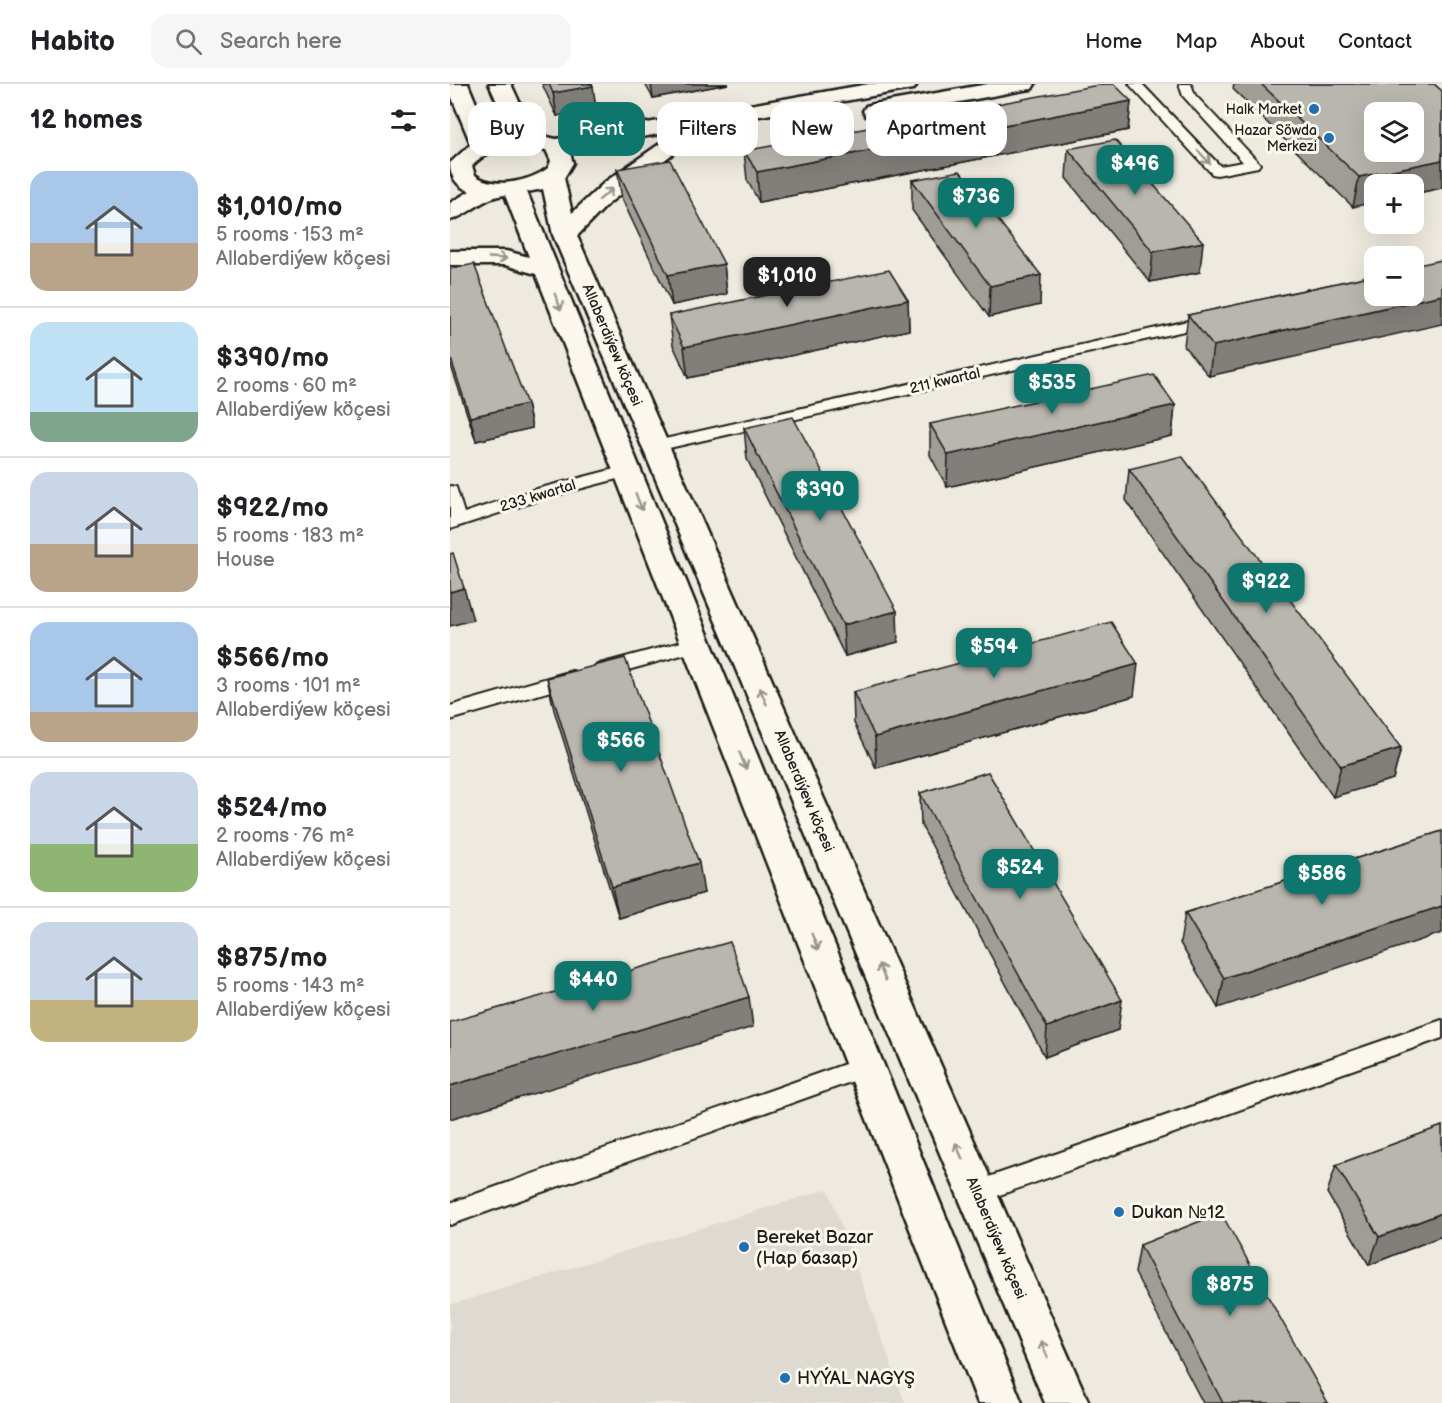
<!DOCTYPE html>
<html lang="en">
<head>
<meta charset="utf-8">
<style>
	body { margin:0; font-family:"Balsamiq Sans",sans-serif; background:#f6f6f6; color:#202124; height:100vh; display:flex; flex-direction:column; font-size:22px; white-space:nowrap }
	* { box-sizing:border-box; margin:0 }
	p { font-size:20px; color:#757577 }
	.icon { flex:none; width:33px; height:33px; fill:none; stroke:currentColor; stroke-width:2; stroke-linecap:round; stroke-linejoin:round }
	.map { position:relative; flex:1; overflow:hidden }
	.panel { display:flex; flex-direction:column; background:#fff; width:450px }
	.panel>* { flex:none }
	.banner { position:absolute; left:18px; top:18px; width:570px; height:54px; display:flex; gap:12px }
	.tools { position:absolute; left:914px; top:18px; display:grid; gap:12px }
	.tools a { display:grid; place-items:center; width:60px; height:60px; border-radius:12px; background:#fff; box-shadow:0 6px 24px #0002; font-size:30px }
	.price { position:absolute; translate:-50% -51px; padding:0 14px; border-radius:12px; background:#0f766e; color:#fff; font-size:20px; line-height:39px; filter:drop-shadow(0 2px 3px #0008) }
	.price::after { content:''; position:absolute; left:50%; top:36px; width:18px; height:14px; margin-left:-9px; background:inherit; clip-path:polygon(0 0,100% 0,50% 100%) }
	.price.selected { background:#222; color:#fff }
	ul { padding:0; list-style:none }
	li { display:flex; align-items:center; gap:18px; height:150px; padding:0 30px }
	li+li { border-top:2px solid #e0e0e0 }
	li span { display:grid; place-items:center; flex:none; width:168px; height:120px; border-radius:18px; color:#555 }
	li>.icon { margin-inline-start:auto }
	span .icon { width:72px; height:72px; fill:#fffc; stroke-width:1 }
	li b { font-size:26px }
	h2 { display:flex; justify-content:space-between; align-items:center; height:72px; padding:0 30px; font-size:26px }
	.chip { padding:0 21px; border-radius:18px; background:#fff; box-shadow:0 6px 24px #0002; font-size:21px; line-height:54px }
	.chip.selected { background:#0f766e; color:#fff }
	header { display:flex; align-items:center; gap:36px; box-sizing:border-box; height:84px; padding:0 30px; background:#fff; border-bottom:2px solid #e0e0e0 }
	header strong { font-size:28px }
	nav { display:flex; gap:33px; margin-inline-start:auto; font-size:21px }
	.search { width:420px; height:54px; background:#f6f6f6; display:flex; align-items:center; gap:15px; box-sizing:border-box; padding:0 21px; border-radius:18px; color:#757577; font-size:22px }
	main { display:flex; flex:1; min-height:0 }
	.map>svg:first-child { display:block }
	.built { fill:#dedad1 }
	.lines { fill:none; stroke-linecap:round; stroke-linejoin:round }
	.lane-casing { stroke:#1c1c1c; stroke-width:4 }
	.secondary-casing { stroke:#1c1c1c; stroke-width:5 }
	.lane { fill:#fbf7ec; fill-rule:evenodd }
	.secondary { fill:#fbf7ec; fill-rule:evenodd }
	.wall { fill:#9f9d96; stroke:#1c1c1c; stroke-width:1.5 }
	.shaded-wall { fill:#827f7a; stroke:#1c1c1c; stroke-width:1.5 }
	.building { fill:#b9b6af; stroke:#1c1c1c; stroke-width:1.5; fill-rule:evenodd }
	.oneway { stroke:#97948e }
	.poi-dot { fill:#1f6fb2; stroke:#fbf7ec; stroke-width:2 }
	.labels { text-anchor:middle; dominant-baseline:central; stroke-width:6; stroke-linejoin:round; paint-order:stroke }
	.far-poi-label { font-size:14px; fill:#1c1c1c; stroke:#fbf7ec; text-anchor:end }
	.street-label { font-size:15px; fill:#1c1c1c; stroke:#fbf7ec }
	.near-poi-label { font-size:18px; fill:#1c1c1c; stroke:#fbf7ec; text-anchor:start }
</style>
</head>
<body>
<header>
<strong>Habito</strong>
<div class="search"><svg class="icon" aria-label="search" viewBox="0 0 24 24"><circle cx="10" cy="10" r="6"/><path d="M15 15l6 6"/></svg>Search here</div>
<nav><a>Home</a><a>Map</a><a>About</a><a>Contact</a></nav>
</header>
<main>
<section class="panel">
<h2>12 homes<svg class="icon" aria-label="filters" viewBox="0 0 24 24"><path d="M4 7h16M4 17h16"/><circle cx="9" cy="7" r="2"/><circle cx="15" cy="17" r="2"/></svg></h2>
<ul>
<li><span style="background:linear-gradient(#a9c7e8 60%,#b9a48a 0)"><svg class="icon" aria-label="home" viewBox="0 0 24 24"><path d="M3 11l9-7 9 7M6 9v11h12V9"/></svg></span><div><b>$1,010/mo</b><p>5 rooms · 153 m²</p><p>Allaberdiýew köçesi</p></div></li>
<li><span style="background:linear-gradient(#bfe0f5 75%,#7fa58c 0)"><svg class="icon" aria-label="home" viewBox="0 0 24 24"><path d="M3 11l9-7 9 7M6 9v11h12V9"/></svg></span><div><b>$390/mo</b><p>2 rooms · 60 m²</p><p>Allaberdiýew köçesi</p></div></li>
<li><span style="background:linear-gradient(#c9d6e8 60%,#b9a48a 0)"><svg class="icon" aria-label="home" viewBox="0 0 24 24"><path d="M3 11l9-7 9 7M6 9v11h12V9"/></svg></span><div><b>$922/mo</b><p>5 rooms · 183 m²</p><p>House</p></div></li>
<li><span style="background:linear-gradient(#a9c7e8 75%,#b9a48a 0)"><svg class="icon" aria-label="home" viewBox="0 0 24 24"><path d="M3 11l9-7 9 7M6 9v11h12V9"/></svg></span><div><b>$566/mo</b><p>3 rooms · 101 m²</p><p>Allaberdiýew köçesi</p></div></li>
<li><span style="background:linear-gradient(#c9d6e8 60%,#8fb573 0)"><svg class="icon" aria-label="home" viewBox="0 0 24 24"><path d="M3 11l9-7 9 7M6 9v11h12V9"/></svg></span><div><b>$524/mo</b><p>2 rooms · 76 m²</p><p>Allaberdiýew köçesi</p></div></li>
<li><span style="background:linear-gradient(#c9d6e8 65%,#c2b280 0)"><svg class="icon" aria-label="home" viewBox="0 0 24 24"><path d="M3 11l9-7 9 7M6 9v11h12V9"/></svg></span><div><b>$875/mo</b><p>5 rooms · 143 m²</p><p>Allaberdiýew köçesi</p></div></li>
</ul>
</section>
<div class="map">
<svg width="992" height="1319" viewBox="0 0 992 1319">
	<rect width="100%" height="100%" fill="#eeeadf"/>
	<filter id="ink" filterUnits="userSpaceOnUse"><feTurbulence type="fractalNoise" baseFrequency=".0167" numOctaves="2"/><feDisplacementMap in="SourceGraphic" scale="12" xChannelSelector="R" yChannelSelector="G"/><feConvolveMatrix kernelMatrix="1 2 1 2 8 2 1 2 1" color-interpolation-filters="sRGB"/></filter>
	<g filter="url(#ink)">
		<path class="built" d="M 378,1105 L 455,1319 L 0,1319 L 0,1221 Z"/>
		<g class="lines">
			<g class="lane-casing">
				<g id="lane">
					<path d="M 679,0 L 692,0 L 770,82 L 793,78 L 733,12 L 729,0 L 741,0 L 745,11 L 810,80 L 808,83 L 767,91 L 762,90 Z"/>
					<path d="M 760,232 L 768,237 L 765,240 L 206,367 L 198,362 L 206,357 Z"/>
					<path d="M 176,382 L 182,383 L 184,387 L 182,391 L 95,414 L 0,445 L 0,402 L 6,403 L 14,429 L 83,406 Z"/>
					<path d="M 246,554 L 253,555 L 255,560 L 253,565 L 153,593 L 146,591 L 144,586 L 146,581 Z"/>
					<path d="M 122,587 L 129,589 L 131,594 L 129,599 L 0,636 L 0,622 Z"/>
					<path d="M 992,936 L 992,954 L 527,1119 L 518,1116 L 515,1108 L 518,1100 L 527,1097 Z"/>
					<path d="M 415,973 L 423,976 L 426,983 L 423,990 L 0,1141 L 0,1119 Z"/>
				</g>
			</g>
			<g class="secondary-casing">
				<g id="secondary">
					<path d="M 0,0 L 18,0 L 40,53 L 61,49 L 39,0 L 61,0 L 84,50 L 106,55 L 419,0 L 467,0 L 464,5 L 456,6 L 119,66 L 123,79 L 114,94 L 122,129 L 155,98 L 211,59 L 219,57 L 227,59 L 230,64 L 159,119 L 127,152 L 639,1319 L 595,1319 L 103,151 L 93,105 L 77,108 L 572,1319 L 528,1319 L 86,190 L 55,181 L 0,181 L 0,167 L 56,167 L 79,173 L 55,111 C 34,112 20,131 0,136 L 0,119 L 20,107 C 7,103 0,92 0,79 L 21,60 L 0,9 ZM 67,62 L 96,66 L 101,77 L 98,84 C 81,97 44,106 25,91 L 22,82 C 34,69 49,63 67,62 Z"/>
					<path d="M 538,0 L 585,0 L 582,5 L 574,6 L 424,34 L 416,32 L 413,27 L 416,22 L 424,20 Z"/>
				</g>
			</g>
			<use href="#lane" class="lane"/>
			<use href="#secondary" class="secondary"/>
		</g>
		<g class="wall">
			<path d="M 92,0 L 142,0 L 146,25 L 107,32 Z"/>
			<path d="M 195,0 L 278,0 L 203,14 Z"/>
			<path d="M 784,0 L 984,0 L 992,7 L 992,104 L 963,110 L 963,100 L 903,123 L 783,5 Z"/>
			<path d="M 681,17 L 678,46 L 309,118 L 297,96 L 294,67 Z"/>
			<path d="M 618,65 L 750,188 L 700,198 L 616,94 Z"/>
			<path d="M 167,85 L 274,180 L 277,210 L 222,221 L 172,115 Z"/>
			<path d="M 462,96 L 590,221 L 539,233 L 462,126 Z"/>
			<path d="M 0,185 L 77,320 L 82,344 L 26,357 L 0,279 Z"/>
			<path d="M 924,191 L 759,292 L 734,262 L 738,231 Z"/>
			<path d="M 458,216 L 459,246 L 238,294 L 223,261 L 219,231 Z"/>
			<path d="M 725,321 L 722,352 L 497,403 L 480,371 L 480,340 Z"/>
			<path d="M 294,344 L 448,558 L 395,572 L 297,375 Z"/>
			<path d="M 679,385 L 951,664 L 943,695 L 883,713 L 676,416 Z"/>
			<path d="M 97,594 L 254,809 L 169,834 L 104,626 Z"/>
			<path d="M 403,608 L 684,612 L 426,684 L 404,639 Z"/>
			<path d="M 470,709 L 668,946 L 595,973 L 471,741 Z"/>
			<path d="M 992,747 L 768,924 L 730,859 L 735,829 Z"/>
			<path d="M 992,1042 L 992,1152 L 919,1181 L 877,1109 L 886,1081 Z"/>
			<path d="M 690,1161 L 878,1319 L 753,1319 L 685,1189 Z"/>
		</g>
		<g class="shaded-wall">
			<path d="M 201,0 L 278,0 L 203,14 Z"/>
			<path d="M 143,2 L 146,25 L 107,32 L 103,9 Z"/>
			<path d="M 681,17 L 678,46 L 309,118 L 307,88 Z"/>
			<path d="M 992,76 L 992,104 L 963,110 L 963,100 L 924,100 L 924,118 L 903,123 L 909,93 Z"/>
			<path d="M 753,158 L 750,188 L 700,198 L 703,168 Z"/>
			<path d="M 274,180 L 277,210 L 222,221 L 218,191 Z"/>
			<path d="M 591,191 L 590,221 L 539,233 L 540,202 Z"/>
			<path d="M 992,211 L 992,240 L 759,292 L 763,262 Z"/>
			<path d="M 458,216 L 459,246 L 238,294 L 234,263 Z"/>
			<path d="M 77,320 L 82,344 L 26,357 L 20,333 Z"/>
			<path d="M 725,321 L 722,352 L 497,403 L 498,371 Z"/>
			<path d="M 14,504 L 23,536 L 0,542 L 0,508 Z"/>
			<path d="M 447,527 L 448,558 L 395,572 L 393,541 Z"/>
			<path d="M 688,580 L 684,612 L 426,684 L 425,653 Z"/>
			<path d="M 951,664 L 943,695 L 883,713 L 891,682 Z"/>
			<path d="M 249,779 L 254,809 L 169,834 L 162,803 Z"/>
			<path d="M 992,822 L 992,849 L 768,924 L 774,894 Z"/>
			<path d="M 299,913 L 303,943 L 0,1035 L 0,1002 Z"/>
			<path d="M 672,916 L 668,946 L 595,973 L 597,943 Z"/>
			<path d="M 992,1129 L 992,1152 L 919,1181 L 929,1153 Z"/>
		</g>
		<g class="building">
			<path d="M 99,0 L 142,0 L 143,2 L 103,9 Z"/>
			<path d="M 654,0 L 664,0 L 681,17 L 307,88 L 294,67 Z"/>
			<path d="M 811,0 L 984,0 L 992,7 L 992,76 L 909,93 ZM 924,28 L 963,28 L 963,68 L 924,68 Z"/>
			<path d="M 665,56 L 753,158 L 703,168 L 618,65 Z"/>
			<path d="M 220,76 L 274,180 L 218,191 L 167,85 Z"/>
			<path d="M 510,87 L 591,191 L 540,202 L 462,96 Z"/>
			<path d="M 992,176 L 992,211 L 763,262 L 738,231 L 924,191 L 924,212 L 963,212 L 963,182 Z"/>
			<path d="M 24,180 L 77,320 L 20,333 L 0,272 L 0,185 Z"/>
			<path d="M 439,186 L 458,216 L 234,263 L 219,231 Z"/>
			<path d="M 704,291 L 725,321 L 498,371 L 480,340 Z"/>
			<path d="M 343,333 L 447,527 L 393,541 L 294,344 Z"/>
			<path d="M 732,372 L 951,664 L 891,682 L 679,385 Z"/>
			<path d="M 3,469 L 14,504 L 0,508 L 0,470 Z"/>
			<path d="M 661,538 L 688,580 L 425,653 L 403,608 Z"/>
			<path d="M 175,574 L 249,779 L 162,803 L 97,594 Z"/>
			<path d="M 538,688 L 672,916 L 597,943 L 470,709 Z"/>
			<path d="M 992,747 L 992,822 L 774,894 L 735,829 Z"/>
			<path d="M 280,858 L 299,913 L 0,1002 L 0,938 Z"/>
			<path d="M 992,1042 L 992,1129 L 929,1153 L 886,1081 Z"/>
			<path d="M 771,1129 L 878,1319 L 773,1319 L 690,1161 Z"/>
		</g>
		<defs><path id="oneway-shaft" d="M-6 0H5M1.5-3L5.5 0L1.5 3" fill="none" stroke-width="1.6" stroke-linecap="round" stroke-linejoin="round" transform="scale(1.5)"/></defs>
		<g class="oneway">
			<use href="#oneway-shaft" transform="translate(754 73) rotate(47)"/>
			<use href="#oneway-shaft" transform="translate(156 110) rotate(-41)"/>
			<use href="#oneway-shaft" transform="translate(48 174) rotate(3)"/>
			<use href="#oneway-shaft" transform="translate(108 218) rotate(68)"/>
			<use href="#oneway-shaft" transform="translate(189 418) rotate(68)"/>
			<use href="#oneway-shaft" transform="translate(313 612) rotate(-113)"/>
			<use href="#oneway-shaft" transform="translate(293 677) rotate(68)"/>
			<use href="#oneway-shaft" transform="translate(365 858) rotate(68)"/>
			<use href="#oneway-shaft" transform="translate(432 888) rotate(-113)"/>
			<use href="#oneway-shaft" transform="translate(509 1067) rotate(-113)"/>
			<use href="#oneway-shaft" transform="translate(594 1265) rotate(-113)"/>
		</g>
	</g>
	<g class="poi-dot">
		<circle cx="864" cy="25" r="6"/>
		<circle cx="879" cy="54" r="6"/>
		<circle cx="669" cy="1128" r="6"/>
		<circle cx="294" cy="1163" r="6"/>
		<circle cx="335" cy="1294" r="6"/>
	</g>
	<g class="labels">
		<g class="far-poi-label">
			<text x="852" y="25">Halk Market</text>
			<text x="867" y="46">Hazar Söwda<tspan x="867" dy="16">Merkezi</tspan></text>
		</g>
		<g class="street-label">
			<text transform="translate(162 261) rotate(67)">Allaberdiýew köçesi</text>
			<text transform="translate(495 297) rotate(-13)">211 kwartal</text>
			<text transform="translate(88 412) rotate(-17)">233 kwartal</text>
			<text transform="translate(354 707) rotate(67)">Allaberdiýew köçesi</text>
			<text transform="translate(546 1154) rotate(67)">Allaberdiýew köçesi</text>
		</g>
		<g class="near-poi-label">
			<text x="681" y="1128">Dukan №12</text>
			<text x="306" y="1153">Bereket Bazar<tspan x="306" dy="21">(Нар базар)</tspan></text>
			<text x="347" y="1294">HYÝAL NAGYŞ</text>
		</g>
	</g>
</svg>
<div class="tools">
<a><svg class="icon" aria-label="layers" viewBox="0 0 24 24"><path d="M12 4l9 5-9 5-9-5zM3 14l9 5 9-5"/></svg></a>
<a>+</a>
<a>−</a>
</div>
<b class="price" style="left:685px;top:112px">$496</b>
<b class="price" style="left:526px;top:145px">$736</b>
<b class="price selected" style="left:337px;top:224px">$1,010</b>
<b class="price" style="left:602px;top:331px">$535</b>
<b class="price" style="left:370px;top:438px">$390</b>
<b class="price" style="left:816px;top:530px">$922</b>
<b class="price" style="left:544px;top:595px">$594</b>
<b class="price" style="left:171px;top:689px">$566</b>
<b class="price" style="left:570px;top:816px">$524</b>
<b class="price" style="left:872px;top:822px">$586</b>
<b class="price" style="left:143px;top:928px">$440</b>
<b class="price" style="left:780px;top:1233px">$875</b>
<div class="banner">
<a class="chip">Buy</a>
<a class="chip selected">Rent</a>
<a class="chip">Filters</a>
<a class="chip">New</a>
<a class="chip">Apartment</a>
</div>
</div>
</main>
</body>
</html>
